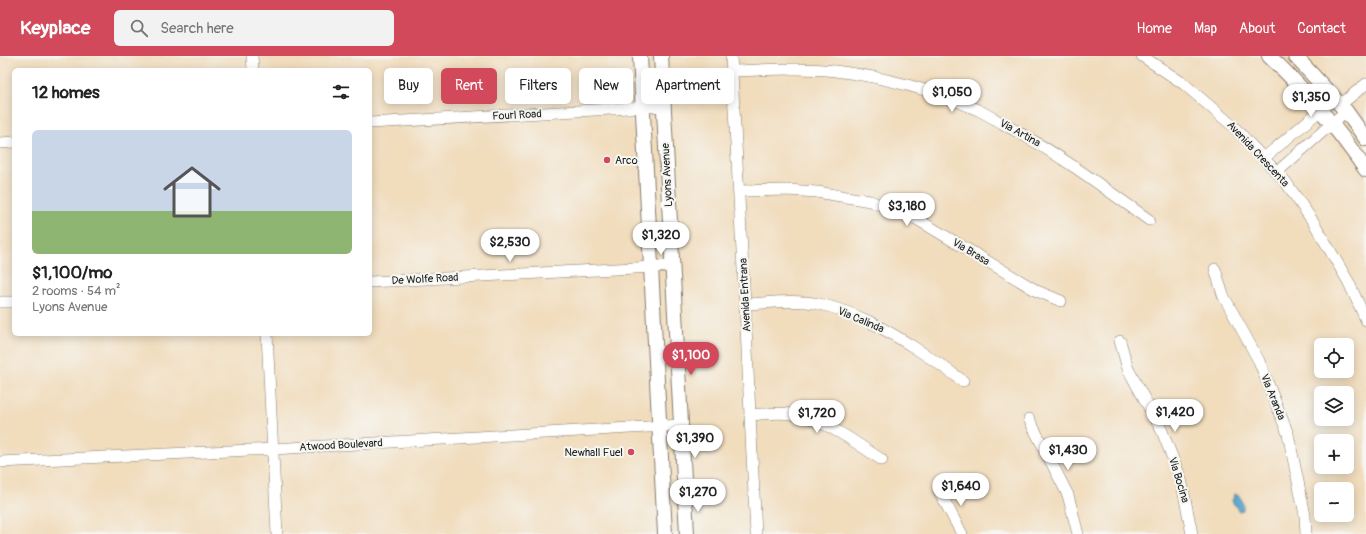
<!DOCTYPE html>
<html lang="en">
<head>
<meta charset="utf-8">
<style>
	body { margin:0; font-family:Pangolin,sans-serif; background:#f2f2f2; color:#222; height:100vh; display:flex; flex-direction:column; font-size:15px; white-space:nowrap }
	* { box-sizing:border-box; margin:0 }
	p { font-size:13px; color:#767676 }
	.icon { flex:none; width:22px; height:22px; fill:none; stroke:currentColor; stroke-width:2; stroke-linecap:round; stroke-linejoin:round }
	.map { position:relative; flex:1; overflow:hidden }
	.sheet { position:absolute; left:12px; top:12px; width:360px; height:268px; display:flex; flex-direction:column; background:#fff; border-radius:6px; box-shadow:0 2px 10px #0003 }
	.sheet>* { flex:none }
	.hud { position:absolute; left:384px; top:12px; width:380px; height:36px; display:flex; gap:8px }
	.controls { position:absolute; left:1314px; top:282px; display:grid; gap:8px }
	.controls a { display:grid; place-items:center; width:40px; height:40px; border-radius:6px; background:#fff; box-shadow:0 2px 10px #0003; font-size:20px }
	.price { position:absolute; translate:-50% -34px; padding:0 9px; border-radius:14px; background:#fff; color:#222; font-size:13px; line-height:26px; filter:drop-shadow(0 1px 2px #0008) }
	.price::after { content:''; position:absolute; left:50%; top:24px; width:12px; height:9px; margin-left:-6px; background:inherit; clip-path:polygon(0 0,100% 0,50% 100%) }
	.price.selected { background:#d1495b; color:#fff }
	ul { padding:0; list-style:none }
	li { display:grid; align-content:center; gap:8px; height:212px; padding:0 20px }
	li+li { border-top:1px solid #e0e0e0 }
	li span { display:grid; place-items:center; height:124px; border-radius:6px; color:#555 }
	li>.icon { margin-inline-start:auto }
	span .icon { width:72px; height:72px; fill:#fffc; stroke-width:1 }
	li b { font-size:17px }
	h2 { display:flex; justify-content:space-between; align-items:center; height:48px; padding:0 20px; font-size:17px }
	.chip { padding:0 14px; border-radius:6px; background:#fff; box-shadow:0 2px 10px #0003; font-size:14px; line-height:36px }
	.chip.selected { background:#d1495b; color:#fff }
	header { display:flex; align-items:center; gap:24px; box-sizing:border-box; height:56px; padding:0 20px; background:#d1495b; color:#fff }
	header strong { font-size:19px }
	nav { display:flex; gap:22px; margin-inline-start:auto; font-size:14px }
	.search { width:280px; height:36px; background:#f2f2f2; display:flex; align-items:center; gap:10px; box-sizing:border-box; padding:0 14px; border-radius:6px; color:#767676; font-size:15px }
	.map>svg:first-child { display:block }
	.water { fill:#56a9d1; stroke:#396276 }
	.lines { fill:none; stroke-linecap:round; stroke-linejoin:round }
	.minor-casing { stroke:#867c6c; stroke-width:12 }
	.major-casing { stroke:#867c6c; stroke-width:16 }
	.minor { stroke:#fff; stroke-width:11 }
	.major { stroke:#fff; stroke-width:14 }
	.poi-dot { fill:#d1495b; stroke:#f6f6f2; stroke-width:1.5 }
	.labels { text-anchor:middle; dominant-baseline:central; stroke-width:4; stroke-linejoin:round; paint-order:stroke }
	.street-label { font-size:11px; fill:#1c1c1c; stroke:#f6f6f2 }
	.poi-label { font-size:11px; fill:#1c1c1c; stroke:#f6f6f2; text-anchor:start }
</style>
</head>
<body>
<header>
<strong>Keyplace</strong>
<div class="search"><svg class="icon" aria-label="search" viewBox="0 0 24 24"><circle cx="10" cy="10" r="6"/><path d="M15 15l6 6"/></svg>Search here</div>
<nav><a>Home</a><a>Map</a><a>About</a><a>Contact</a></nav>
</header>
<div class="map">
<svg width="1366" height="478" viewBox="0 0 1366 478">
	<rect width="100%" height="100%" fill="#f6f6f2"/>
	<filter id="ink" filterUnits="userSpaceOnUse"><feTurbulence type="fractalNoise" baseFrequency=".025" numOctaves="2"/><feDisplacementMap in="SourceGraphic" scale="8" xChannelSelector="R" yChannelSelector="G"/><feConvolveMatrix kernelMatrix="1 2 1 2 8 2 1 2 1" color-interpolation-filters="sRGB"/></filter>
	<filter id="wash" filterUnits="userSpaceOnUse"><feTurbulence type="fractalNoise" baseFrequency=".012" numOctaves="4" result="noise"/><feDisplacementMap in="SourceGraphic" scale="16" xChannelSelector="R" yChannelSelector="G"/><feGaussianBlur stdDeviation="0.9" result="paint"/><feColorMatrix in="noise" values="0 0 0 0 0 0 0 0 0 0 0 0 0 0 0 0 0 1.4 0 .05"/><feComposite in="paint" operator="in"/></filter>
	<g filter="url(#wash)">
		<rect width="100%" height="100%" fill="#f1dcbc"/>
		<path class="water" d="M 1235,438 C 1243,442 1243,446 1243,454 L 1239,455 L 1232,445 Z"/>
	</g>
	<g filter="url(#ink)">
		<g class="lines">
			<g class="minor-casing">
				<g id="minor">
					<path d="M 252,0 L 253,14"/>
					<path d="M 731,0 L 745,248 L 750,359 L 756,478"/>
					<path d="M 1142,0 L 1184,28 L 1234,71 L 1285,125 L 1314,167 L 1348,225 L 1366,264"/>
					<path d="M 732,15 C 766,14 801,11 835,15 C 884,21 933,34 978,54 C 988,59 998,65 1007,70 C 1058,97 1103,131 1149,164"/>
					<path d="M 1340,49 L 1366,28"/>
					<path d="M 370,67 L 664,50"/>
					<path d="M 0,87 L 14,86"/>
					<path d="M 1264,102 L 1335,42"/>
					<path d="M 1277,116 L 1346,55"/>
					<path d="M 739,135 L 787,134 L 817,136 L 870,145 L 915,162 L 1037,235 L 1061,245"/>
					<path d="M 1215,213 L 1223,239 L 1259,305 L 1288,378 L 1305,459 L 1306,478"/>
					<path d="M 370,226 L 672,210"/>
					<path d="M 0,246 L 14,246"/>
					<path d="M 745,248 C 769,247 795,243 819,248 C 854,255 885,273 915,292 C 931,302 947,313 963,325"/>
					<path d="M 267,278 L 277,478"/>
					<path d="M 1120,285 L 1128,313 L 1162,375 L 1181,423 L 1192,478"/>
					<path d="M 750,359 C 766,358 785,355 802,360 C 829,367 858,388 882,404"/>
					<path d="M 1029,363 L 1068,439 L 1078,478"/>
					<path d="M 0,406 L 273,393 L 681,369"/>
					<path d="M 939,435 L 962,478"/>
				</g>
			</g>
			<g class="major-casing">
				<g id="major">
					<path d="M 640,0 L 665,478"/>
					<path d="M 661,0 L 687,478"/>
					<path d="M 1269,0 C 1306,34 1337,72 1366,114"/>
					<path d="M 1295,0 L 1346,55 L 1366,83"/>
				</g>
			</g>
			<use href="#minor" class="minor"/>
			<use href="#major" class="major"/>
		</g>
	</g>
	<g class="poi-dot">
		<circle cx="607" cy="104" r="4"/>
		<circle cx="631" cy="396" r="4"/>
	</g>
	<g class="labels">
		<g class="street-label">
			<text transform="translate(517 59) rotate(-3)">Fourl Road</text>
			<text transform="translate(1020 77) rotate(29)">Via Artina</text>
			<text transform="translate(1258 98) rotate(47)">Avenida Crescenta</text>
			<text transform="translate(667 119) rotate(-93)">Lyons Avenue</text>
			<text transform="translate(971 196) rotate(31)">Via Brasa</text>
			<text transform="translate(425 223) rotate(-3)">De Wolfe Road</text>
			<text transform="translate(745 239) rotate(-93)">Avenida Entrana</text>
			<text transform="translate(861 264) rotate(23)">Via Calinda</text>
			<text transform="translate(1273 341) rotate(68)">Via Aranda</text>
			<text transform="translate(341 389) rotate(-3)">Atwood Boulevard</text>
			<text transform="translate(1179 424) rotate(73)">Via Bocina</text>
		</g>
		<g class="poi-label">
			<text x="615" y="104">Arco</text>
			<text x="623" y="396" text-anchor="end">Newhall Fuel</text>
		</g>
	</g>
</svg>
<div class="controls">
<a><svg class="icon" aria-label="locate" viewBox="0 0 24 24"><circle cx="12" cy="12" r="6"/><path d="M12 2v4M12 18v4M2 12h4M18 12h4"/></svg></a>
<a><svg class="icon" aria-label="layers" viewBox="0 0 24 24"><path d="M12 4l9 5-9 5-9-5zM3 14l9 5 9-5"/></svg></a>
<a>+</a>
<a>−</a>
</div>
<b class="price" style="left:952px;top:57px">$1,050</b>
<b class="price" style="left:1311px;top:62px">$1,350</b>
<b class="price" style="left:907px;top:171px">$3,180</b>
<b class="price" style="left:661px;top:200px">$1,320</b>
<b class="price" style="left:510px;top:207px">$2,530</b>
<b class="price selected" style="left:691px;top:320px">$1,100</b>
<b class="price" style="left:1175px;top:377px">$1,420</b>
<b class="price" style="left:817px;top:378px">$1,720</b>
<b class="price" style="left:695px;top:403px">$1,390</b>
<b class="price" style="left:1068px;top:415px">$1,430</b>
<b class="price" style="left:961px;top:451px">$1,640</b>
<b class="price" style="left:698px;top:457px">$1,270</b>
<div class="hud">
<a class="chip">Buy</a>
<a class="chip selected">Rent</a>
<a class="chip">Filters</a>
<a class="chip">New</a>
<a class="chip">Apartment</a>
</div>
<section class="sheet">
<h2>12 homes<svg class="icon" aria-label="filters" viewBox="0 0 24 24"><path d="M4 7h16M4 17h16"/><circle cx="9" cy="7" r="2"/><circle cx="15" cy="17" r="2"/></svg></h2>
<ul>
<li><span style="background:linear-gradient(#c9d6e8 65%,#8fb573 0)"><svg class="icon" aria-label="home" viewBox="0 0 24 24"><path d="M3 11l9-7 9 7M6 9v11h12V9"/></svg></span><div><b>$1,100/mo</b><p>2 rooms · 54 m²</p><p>Lyons Avenue</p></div></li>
</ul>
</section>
</div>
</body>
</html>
